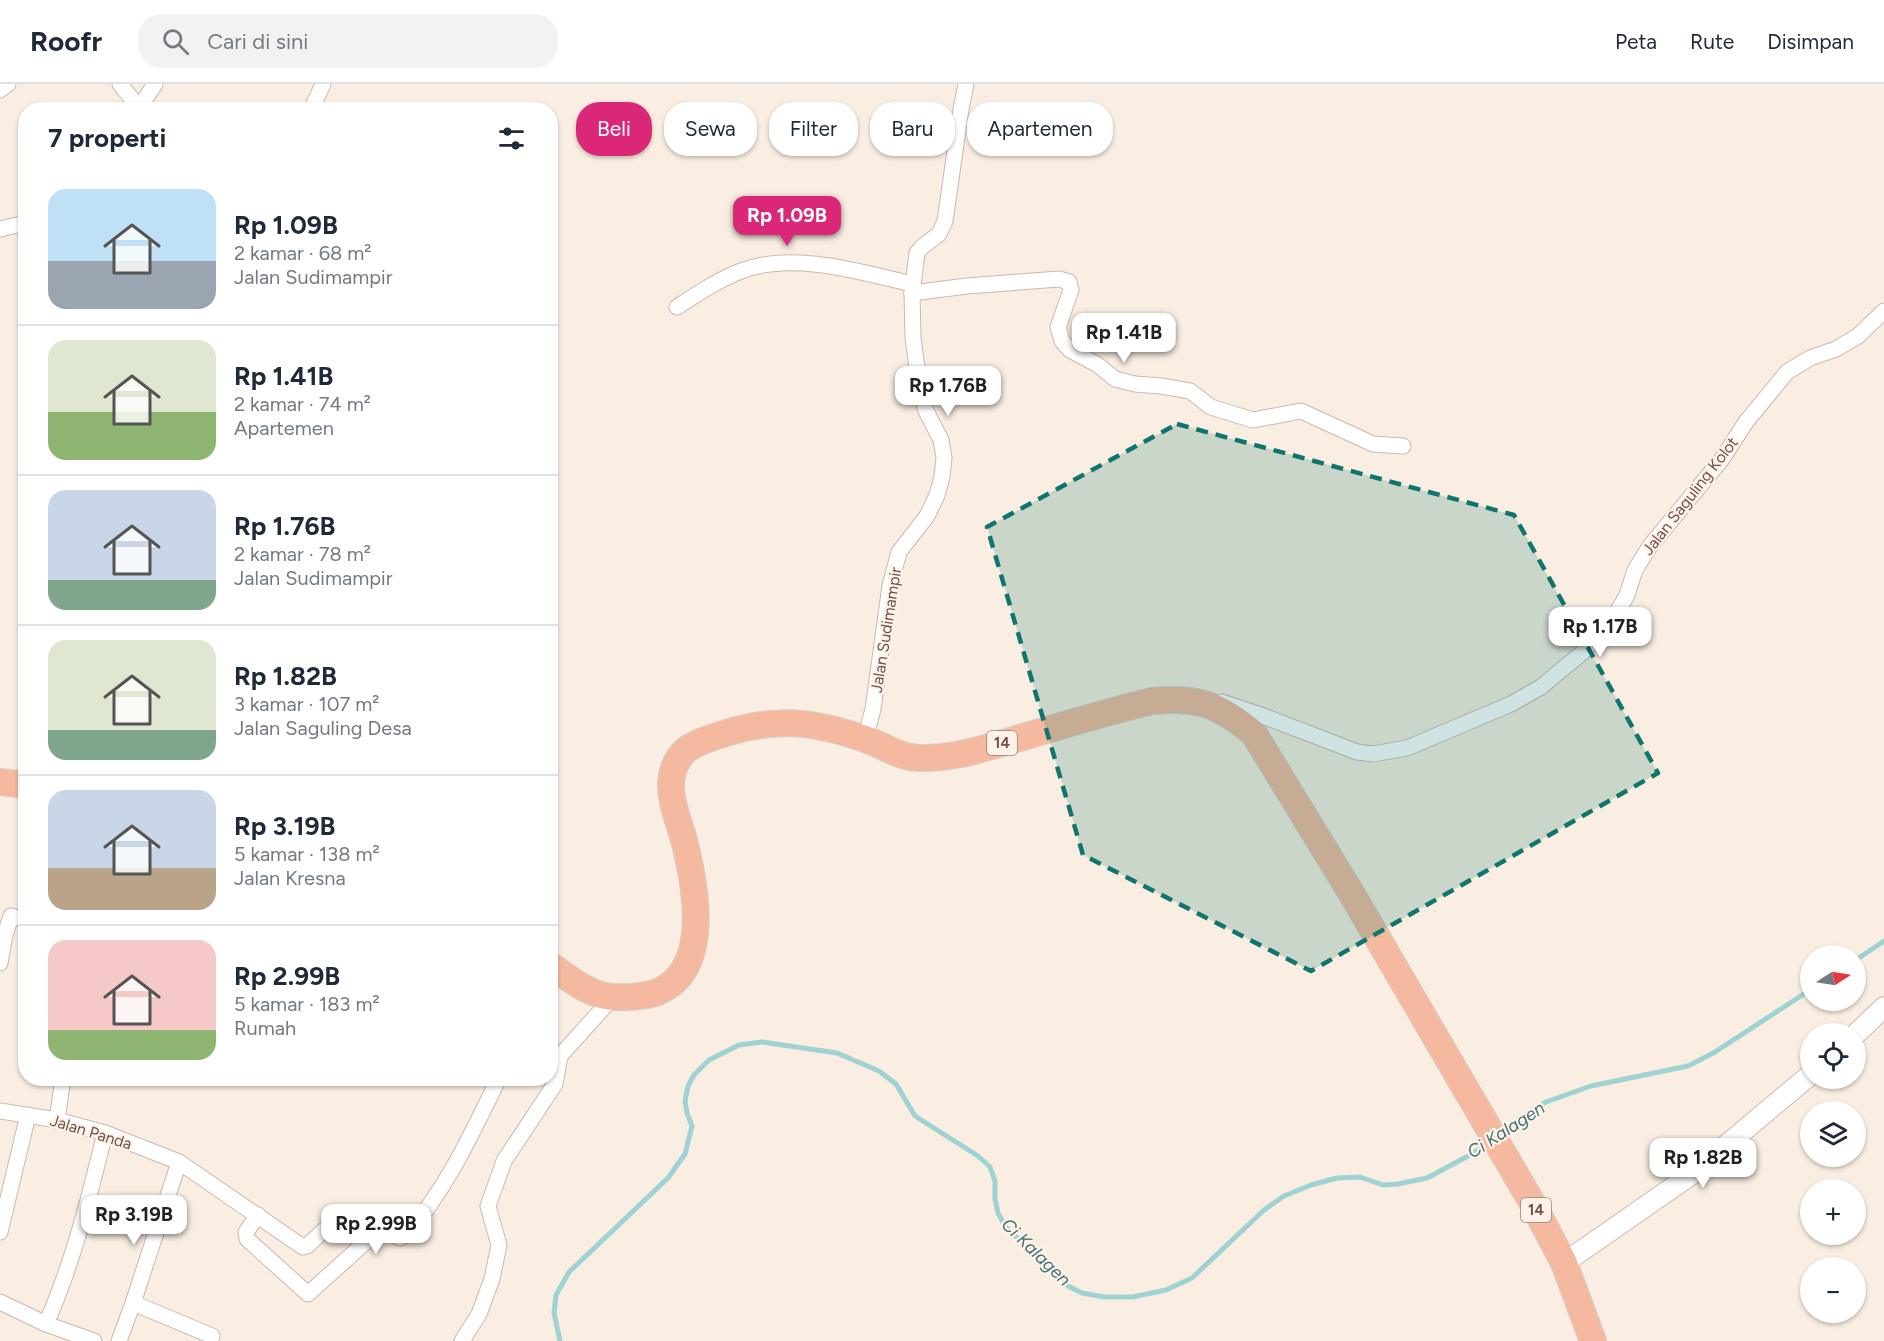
<!DOCTYPE html>
<html lang="id">
<head>
<meta charset="utf-8">
<style>
	body { margin:0; font-family:Figtree,sans-serif; background:#f2f2f3; color:#1f2937; height:100vh; display:flex; flex-direction:column; font-size:22px; white-space:nowrap }
	* { box-sizing:border-box; margin:0 }
	p { font-size:20px; color:#747a83 }
	.icon { flex:none; width:33px; height:33px; fill:none; stroke:currentColor; stroke-width:2; stroke-linecap:round; stroke-linejoin:round }
	.map { position:relative; flex:1; overflow:hidden }
	.drawer { position:absolute; left:18px; top:18px; width:540px; height:984px; display:flex; flex-direction:column; background:#fff; border-radius:24px; box-shadow:0 2px 4px #0004 }
	.drawer>* { flex:none }
	.hud { position:absolute; left:576px; top:18px; width:570px; height:54px; display:flex; gap:12px }
	.needle { width:39px; rotate:78deg }
	.controls { position:absolute; left:1800px; top:861px; display:grid; gap:12px }
	.controls a { display:grid; place-items:center; width:66px; height:66px; border-radius:50%; background:#fff; box-shadow:0 2px 4px #0004; font-size:30px }
	.price { position:absolute; translate:-50% -51px; padding:0 14px; border-radius:12px; background:#fff; color:#222; font-size:20px; line-height:39px; filter:drop-shadow(0 2px 3px #0008) }
	.price::after { content:''; position:absolute; left:50%; top:36px; width:18px; height:14px; margin-left:-9px; background:inherit; clip-path:polygon(0 0,100% 0,50% 100%) }
	.price.on { background:#db2777; color:#fff }
	ul { padding:0; list-style:none }
	li { display:flex; align-items:center; gap:18px; height:150px; padding:0 30px }
	li+li { border-top:2px solid #e0e1e3 }
	li span { display:grid; place-items:center; flex:none; width:168px; height:120px; border-radius:18px; color:#555 }
	li>.icon { margin-inline-start:auto }
	span .icon { width:72px; height:72px; fill:#fffc; stroke-width:1 }
	li b { font-size:26px }
	h2 { display:flex; justify-content:space-between; align-items:center; height:72px; padding:0 30px; font-size:26px }
	.chip { padding:0 21px; border-radius:24px; background:#fff; box-shadow:0 2px 4px #0004; font-size:21px; line-height:54px }
	.chip.on { background:#db2777; color:#fff }
	header { display:flex; align-items:center; gap:36px; box-sizing:border-box; height:84px; padding:0 30px; background:#fff; border-bottom:2px solid #e0e1e3 }
	header strong { font-size:28px }
	nav { display:flex; gap:33px; margin-inline-start:auto; font-size:21px }
	.search { width:420px; height:54px; background:#f2f2f3; display:flex; align-items:center; gap:15px; box-sizing:border-box; padding:0 21px; border-radius:24px; color:#747a83; font-size:22px }
	.map>svg:first-child { display:block }
	.lines { fill:none; stroke-linecap:round; stroke-linejoin:round }
	.stream { stroke:#9fd2d3; stroke-width:5 }
	.minor-casing { stroke:#cdb7ad; stroke-width:17 }
	.tertiary-casing { stroke:#cdb7ad; stroke-width:22 }
	.trunk-casing { stroke:#d7cfcc; stroke-width:28 }
	.minor { stroke:#fff; stroke-width:15 }
	.tertiary { stroke:#fff; stroke-width:20 }
	.trunk { stroke:#f4b99e; stroke-width:26 }
	.marked { fill:#0f766e; fill-opacity:0.2; stroke:#0f766e; stroke-width:4.5; stroke-dasharray:12 8; stroke-linejoin:round }
	.labels { text-anchor:middle; dominant-baseline:central; stroke-width:4.5; stroke-linejoin:round; paint-order:stroke }
	.shield { fill:#fef2e8; stroke:#9b8379; stroke-width:1.5 }
	.shield-label { font-size:15px; font-weight:bold; fill:#70534a }
	.street-label { font-size:16px; fill:#70534a; stroke:#fef2e8 }
	.water-label { font-size:18px; font-style:italic; fill:#407376; stroke:#fef2e8 }
</style>
</head>
<body>
<header>
<strong>Roofr</strong>
<div class="search"><svg class="icon" aria-label="search" viewBox="0 0 24 24"><circle cx="10" cy="10" r="6"/><path d="M15 15l6 6"/></svg>Cari di sini</div>
<nav><a>Peta</a><a>Rute</a><a>Disimpan</a></nav>
</header>
<div class="map">
<svg width="1884" height="1257" viewBox="0 0 1884 1257">
	<rect width="100%" height="100%" fill="#faeee2"/>
	<g class="lines">
		<g class="stream">
			<path d="M 1856,876 L 1884,857"/>
			<path d="M 1500,1049 L 1520,1034 L 1546,1018 L 1591,1002 L 1688,982 L 1715,968 L 1810,906"/>
			<path d="M 560,1257 L 554,1229 L 556,1211 L 569,1188 L 668,1094 L 685,1070 L 692,1042 L 687,1029 L 685,1017 L 688,1002 L 694,991 L 709,976 L 739,961 L 762,958 L 837,969 L 879,987 L 896,1000 L 915,1032 L 978,1072 L 990,1083 L 995,1097 L 995,1115 L 998,1129 L 1005,1142 L 1068,1202 L 1082,1209 L 1104,1213 L 1132,1213 L 1166,1206 L 1192,1194 L 1264,1126 L 1284,1112 L 1311,1101 L 1337,1094 L 1360,1093 L 1383,1101 L 1398,1100 L 1427,1094 L 1472,1070 L 1488,1058"/>
		</g>
		<g class="minor-casing">
			<g id="minor">
				<path d="M 120,0 L 139,24"/>
				<path d="M 0,6 L 8,0"/>
				<path d="M 138,26 L 155,0"/>
				<path d="M 311,26 L 323,0"/>
				<path d="M 0,145 L 26,139"/>
				<path d="M 912,209 L 967,202 L 1059,195 L 1069,198 L 1071,206 L 1058,243 L 1062,257 L 1070,266 L 1098,281 L 1115,295 L 1135,300 L 1161,302 L 1190,307 L 1211,323 L 1253,336 L 1301,327 L 1373,360 L 1403,362"/>
				<path d="M 677,223 C 697,210 718,196 741,187 C 792,167 861,188 912,200"/>
				<path d="M 1222,618 L 1258,630 L 1357,668 L 1373,670 L 1407,664 L 1511,620 L 1541,603 L 1560,587 L 1582,569 L 1615,532 L 1627,511 L 1635,486 L 1650,462 L 1722,375 L 1746,338 L 1787,288 L 1810,274 L 1836,265 L 1858,252 L 1884,227"/>
				<path d="M 865,655 L 873,625 L 890,502 L 899,468 L 927,432 L 937,411 L 942,393 L 944,374 L 941,356 L 926,327 L 920,306 L 913,254 L 912,209 L 917,169 L 922,163 L 939,150 L 945,137 L 961,25 L 966,0"/>
				<path d="M 0,879 L 5,851 L 11,832 L 26,836"/>
				<path d="M 0,1027 L 57,1036 L 105,1049 L 179,1078 L 303,1163 L 307,1162 L 338,1133"/>
				<path d="M 57,1036 L 63,994"/>
				<path d="M 258,1131 L 246,1148 L 247,1155 L 308,1210 L 380,1145 L 400,1154 L 407,1150 C 447,1104 472,1049 499,994"/>
				<path d="M 0,1148 L 28,1031"/>
				<path d="M 0,1218 L 46,1240 C 73,1179 89,1114 105,1049"/>
				<path d="M 133,1219 L 212,1252"/>
				<path d="M 46,1240 L 94,1257"/>
				<path d="M 119,1257 L 133,1219 L 179,1078"/>
				<path d="M 462,1257 L 479,1230 L 492,1195 L 499,1161 L 488,1122 L 504,1077 L 555,1000 L 560,972 L 614,912"/>
			</g>
		</g>
		<g class="tertiary-casing">
			<g id="tertiary">
				<path d="M 1856,950 L 1884,923"/>
				<path d="M 1564,1179 L 1692,1090 L 1810,991"/>
			</g>
		</g>
		<g class="trunk-casing">
			<g id="trunk">
				<path d="M 0,698 L 26,701"/>
				<path d="M 550,881 C 566,892 583,906 601,911 C 615,915 641,913 655,909 C 712,888 696,805 685,760 C 680,740 670,719 671,698 C 672,686 677,674 686,666 C 696,658 711,654 723,650 C 776,633 813,637 865,655 C 883,661 900,674 920,674 C 958,675 994,661 1030,651 C 1070,639 1111,627 1152,617 C 1197,613 1219,620 1254,650 L 1353,812 L 1534,1122 L 1564,1179 L 1593,1257"/>
			</g>
		</g>
		<use href="#minor" class="minor"/>
		<use href="#tertiary" class="tertiary"/>
		<use href="#trunk" class="trunk"/>
	</g>
	<path class="marked" d="M 1177,340 L 1514,431 L 1658,689 L 1311,887 L 1083,771 L 987,443 Z"/>
	<g class="labels">
		<g class="shield">
			<rect x="987" y="647" width="30" height="24" rx="4.5"/>
			<rect x="1521" y="1114" width="30" height="24" rx="4.5"/>
		</g>
		<g class="shield-label">
			<text x="1002" y="659">14</text>
			<text x="1536" y="1126">14</text>
		</g>
		<g class="street-label">
			<text transform="translate(1690 412) rotate(-52)">Jalan Saguling Kolot</text>
			<text transform="translate(886 546) rotate(-81)">Jalan Sudimampir</text>
			<text transform="translate(91 1048) rotate(17)">Jalan Panda</text>
		</g>
		<g class="water-label">
			<text transform="translate(1506 1046) rotate(-33)">Ci Kalagen</text>
			<text transform="translate(1036 1168) rotate(44)">Ci Kalagen</text>
		</g>
	</g>
</svg>
<div class="controls">
<a><svg class="needle" viewBox="-14 -14 28 28"><path d="M0-13l5 13h-10z" fill="#e53935"/><path d="M0 13l5-13h-10z" fill="#747a83"/></svg></a>
<a><svg class="icon" aria-label="locate" viewBox="0 0 24 24"><circle cx="12" cy="12" r="6"/><path d="M12 2v4M12 18v4M2 12h4M18 12h4"/></svg></a>
<a><svg class="icon" aria-label="layers" viewBox="0 0 24 24"><path d="M12 4l9 5-9 5-9-5zM3 14l9 5 9-5"/></svg></a>
<a>+</a>
<a>−</a>
</div>
<b class="price on" style="left:787px;top:163px">Rp 1.09B</b>
<b class="price" style="left:1124px;top:280px">Rp 1.41B</b>
<b class="price" style="left:948px;top:333px">Rp 1.76B</b>
<b class="price" style="left:1600px;top:574px">Rp 1.17B</b>
<b class="price" style="left:1703px;top:1105px">Rp 1.82B</b>
<b class="price" style="left:134px;top:1162px">Rp 3.19B</b>
<b class="price" style="left:376px;top:1171px">Rp 2.99B</b>
<div class="hud">
<a class="chip on">Beli</a>
<a class="chip">Sewa</a>
<a class="chip">Filter</a>
<a class="chip">Baru</a>
<a class="chip">Apartemen</a>
</div>
<section class="drawer">
<h2>7 properti<svg class="icon" aria-label="filters" viewBox="0 0 24 24"><path d="M4 7h16M4 17h16"/><circle cx="9" cy="7" r="2"/><circle cx="15" cy="17" r="2"/></svg></h2>
<ul>
<li><span style="background:linear-gradient(#bfe0f5 60%,#9aa5b1 0)"><svg class="icon" aria-label="home" viewBox="0 0 24 24"><path d="M3 11l9-7 9 7M6 9v11h12V9"/></svg></span><div><b>Rp 1.09B</b><p>2 kamar · 68 m²</p><p>Jalan Sudimampir</p></div></li>
<li><span style="background:linear-gradient(#dfe7d0 60%,#8fb573 0)"><svg class="icon" aria-label="home" viewBox="0 0 24 24"><path d="M3 11l9-7 9 7M6 9v11h12V9"/></svg></span><div><b>Rp 1.41B</b><p>2 kamar · 74 m²</p><p>Apartemen</p></div></li>
<li><span style="background:linear-gradient(#c9d6e8 75%,#7fa58c 0)"><svg class="icon" aria-label="home" viewBox="0 0 24 24"><path d="M3 11l9-7 9 7M6 9v11h12V9"/></svg></span><div><b>Rp 1.76B</b><p>2 kamar · 78 m²</p><p>Jalan Sudimampir</p></div></li>
<li><span style="background:linear-gradient(#dfe7d0 75%,#7fa58c 0)"><svg class="icon" aria-label="home" viewBox="0 0 24 24"><path d="M3 11l9-7 9 7M6 9v11h12V9"/></svg></span><div><b>Rp 1.82B</b><p>3 kamar · 107 m²</p><p>Jalan Saguling Desa</p></div></li>
<li><span style="background:linear-gradient(#c9d6e8 65%,#b9a48a 0)"><svg class="icon" aria-label="home" viewBox="0 0 24 24"><path d="M3 11l9-7 9 7M6 9v11h12V9"/></svg></span><div><b>Rp 3.19B</b><p>5 kamar · 138 m²</p><p>Jalan Kresna</p></div></li>
<li><span style="background:linear-gradient(#f6c9c9 75%,#8fb573 0)"><svg class="icon" aria-label="home" viewBox="0 0 24 24"><path d="M3 11l9-7 9 7M6 9v11h12V9"/></svg></span><div><b>Rp 2.99B</b><p>5 kamar · 183 m²</p><p>Rumah</p></div></li>
</ul>
</section>
</div>
</body>
</html>
